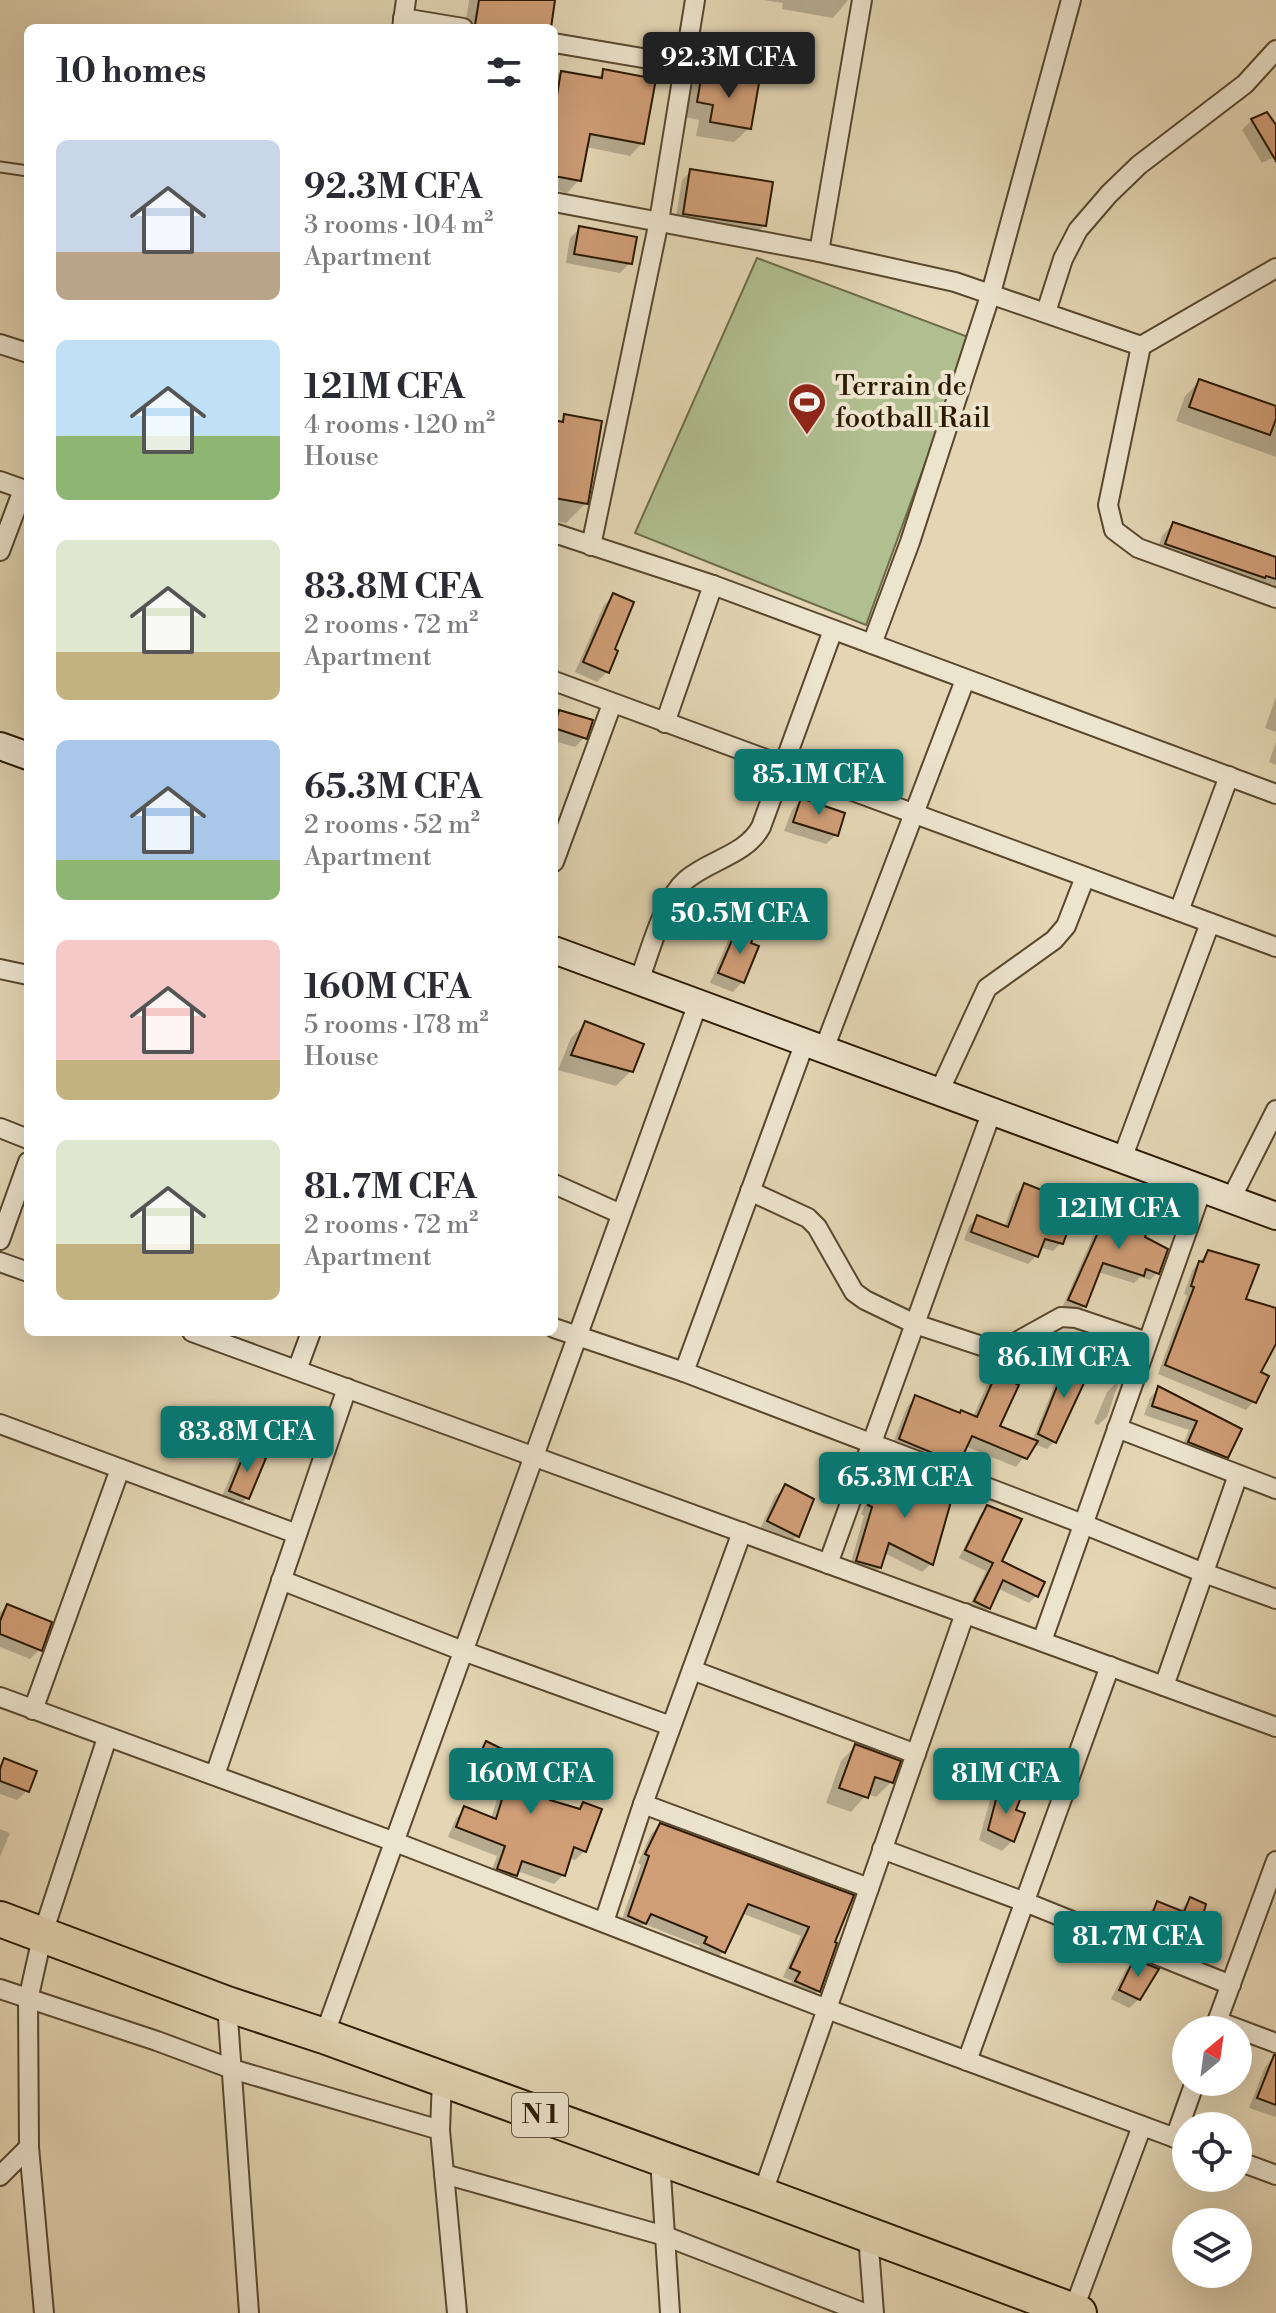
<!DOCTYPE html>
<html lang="en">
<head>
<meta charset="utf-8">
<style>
	body { margin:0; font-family:"Libre Bodoni",serif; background:#f2f2f3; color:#2b2b33; height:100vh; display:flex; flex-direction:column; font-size:30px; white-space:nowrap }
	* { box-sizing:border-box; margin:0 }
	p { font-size:26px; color:#7c7c81 }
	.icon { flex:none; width:44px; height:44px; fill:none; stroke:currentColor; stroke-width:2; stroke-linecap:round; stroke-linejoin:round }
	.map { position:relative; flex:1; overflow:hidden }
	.details { position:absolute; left:24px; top:24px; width:534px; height:1312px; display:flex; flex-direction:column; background:#fff; border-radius:12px; box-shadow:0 8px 32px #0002 }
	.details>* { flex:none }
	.needle { width:52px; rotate:29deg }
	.fabs { position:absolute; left:1172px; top:2016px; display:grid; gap:16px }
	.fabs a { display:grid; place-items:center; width:80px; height:80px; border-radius:50%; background:#fff; box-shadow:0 8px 32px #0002; font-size:40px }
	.price { position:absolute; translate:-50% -68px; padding:0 18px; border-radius:8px; background:#0f766e; color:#fff; font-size:26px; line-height:52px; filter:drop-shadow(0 2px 4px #0008) }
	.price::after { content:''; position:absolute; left:50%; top:48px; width:24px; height:18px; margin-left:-12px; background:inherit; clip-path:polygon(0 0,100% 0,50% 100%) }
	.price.current { background:#222; color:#fff }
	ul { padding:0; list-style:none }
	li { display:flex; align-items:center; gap:24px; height:200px; padding:0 32px }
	li span { display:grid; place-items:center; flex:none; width:224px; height:160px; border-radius:12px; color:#555 }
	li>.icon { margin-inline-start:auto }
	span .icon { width:96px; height:96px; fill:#fffc; stroke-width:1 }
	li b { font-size:34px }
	h2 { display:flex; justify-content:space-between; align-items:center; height:96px; padding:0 32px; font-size:34px }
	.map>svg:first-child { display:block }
	.green { fill:#b0be90; stroke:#6e6c49; stroke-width:2 }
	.shadow { fill:#0003 }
	.building { fill:#cf9d76; stroke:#2b1902; stroke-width:2 }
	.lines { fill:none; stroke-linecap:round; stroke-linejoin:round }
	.lane-casing { stroke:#59482e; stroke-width:13 }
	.street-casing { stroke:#59482e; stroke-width:22 }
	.secondary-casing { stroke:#2b1902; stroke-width:30 }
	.highway-casing { stroke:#2b1902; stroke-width:38 }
	.lane { stroke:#ede4ce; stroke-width:9 }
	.street { stroke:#ede4ce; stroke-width:18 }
	.secondary { stroke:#ede4ce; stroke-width:26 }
	.highway { stroke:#e4d6b4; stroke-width:34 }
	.labels { text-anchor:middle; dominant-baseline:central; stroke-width:8; stroke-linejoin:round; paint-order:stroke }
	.shield { fill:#ede4ce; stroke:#65563f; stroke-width:2 }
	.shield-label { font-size:26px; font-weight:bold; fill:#2b1902 }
	.poi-label { font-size:28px; fill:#2b1902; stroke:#ede4ce; text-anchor:start }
</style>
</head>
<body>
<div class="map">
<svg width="1276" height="2313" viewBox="0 0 1276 2313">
	<rect width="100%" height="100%" fill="#e4d6b4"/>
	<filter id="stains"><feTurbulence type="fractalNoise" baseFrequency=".0025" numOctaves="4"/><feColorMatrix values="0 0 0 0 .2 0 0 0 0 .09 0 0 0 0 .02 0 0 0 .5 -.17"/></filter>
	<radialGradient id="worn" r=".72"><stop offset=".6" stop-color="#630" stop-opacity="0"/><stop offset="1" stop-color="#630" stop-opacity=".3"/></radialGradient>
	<path class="green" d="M 757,258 L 971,338 L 866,625 L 635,533 Z"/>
	<g class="shadow">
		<path d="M 469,0 L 553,0 L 549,28 L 465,28 Z"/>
		<path d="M 764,0 L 848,0 L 833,18 L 782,9 L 783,3 Z"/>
		<path d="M 604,71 L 642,143 L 630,156 L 586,147 L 579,180 L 567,193 L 554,190 L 554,72 L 596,79 Z"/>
		<path d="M 703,75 L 749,128 L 734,142 L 696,136 L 699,120 L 684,117 L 688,90 Z"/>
		<path d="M 1266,114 L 1276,129 L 1276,156 L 1262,163 L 1242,130 L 1252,120 Z"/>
		<path d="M 691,171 L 765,225 L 756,234 L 675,223 L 682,180 Z"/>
		<path d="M 580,228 L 630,263 L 620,273 L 566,263 L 570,238 Z"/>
		<path d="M 1199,382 L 1276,410 L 1276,457 L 1176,421 L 1185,396 Z"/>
		<path d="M 565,417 L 586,503 L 566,523 L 554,521 L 554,422 L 559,423 Z"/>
		<path d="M 1173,524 L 1273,559 L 1276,556 L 1276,594 L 1155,556 L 1162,536 Z"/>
		<path d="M 613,596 L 607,672 L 597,682 L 575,672 L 604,605 Z"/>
		<path d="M 1276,697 L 1276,732 L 1265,728 Z"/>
		<path d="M 560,712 L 585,737 L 575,747 L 554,741 L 554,718 Z"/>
		<path d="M 1276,742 L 1276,765 L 1269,762 Z"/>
		<path d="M 801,800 L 836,835 L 826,844 L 784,831 L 792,810 Z"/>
		<path d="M 738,928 L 742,982 L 733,992 L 710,983 L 729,938 Z"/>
		<path d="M 586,1023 L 631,1071 L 616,1086 L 558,1070 L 571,1038 Z"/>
		<path d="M 1024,1186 L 1061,1243 L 1053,1251 L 1039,1247 L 1036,1256 L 1028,1264 L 964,1240 L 969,1226 L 977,1218 L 1004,1228 L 1016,1194 Z"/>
		<path d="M 1122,1208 L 1142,1238 L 1158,1272 L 1150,1280 L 1140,1277 L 1134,1283 L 1098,1272 L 1084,1306 L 1077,1313 L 1062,1308 L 1100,1220 L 1108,1212 L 1114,1215 Z"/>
		<path d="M 1208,1252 L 1244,1300 L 1276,1311 L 1276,1342 L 1259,1373 L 1254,1401 L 1246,1410 L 1158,1374 L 1187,1295 L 1184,1294 L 1192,1271 Z"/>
		<path d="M 1069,1361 L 1054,1442 L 1047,1449 L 1034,1444 L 1016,1467 L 965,1446 L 958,1463 L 948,1472 L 891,1448 L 907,1407 L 916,1397 L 959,1415 L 973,1417 L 987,1385 L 997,1376 L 998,1427 L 1032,1441 L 1061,1369 Z"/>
		<path d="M 1116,1383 L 1118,1384 L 1107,1417 L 1098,1425 L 1094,1423 L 1107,1392 Z"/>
		<path d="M 1158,1389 L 1239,1430 L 1226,1457 L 1217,1466 L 1180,1451 L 1189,1430 L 1144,1415 L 1150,1398 Z"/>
		<path d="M 247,1452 L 247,1498 L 237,1508 L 220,1501 L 237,1461 Z"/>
		<path d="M 886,1471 L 929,1492 L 933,1487 L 931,1564 L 922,1572 L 884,1553 L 880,1567 L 871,1576 L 849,1570 L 864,1516 L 861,1514 L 877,1480 Z"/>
		<path d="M 785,1487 L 797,1536 L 787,1545 L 759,1531 L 775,1496 Z"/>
		<path d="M 987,1507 L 999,1562 L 1036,1596 L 1029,1603 L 997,1588 L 988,1608 L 980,1616 L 968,1609 L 986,1571 L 959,1558 L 980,1515 Z"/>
		<path d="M 7,1606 L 40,1649 L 30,1659 L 0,1647 L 0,1613 Z"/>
		<path d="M 486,1744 L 547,1801 L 577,1810 L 584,1804 L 585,1851 L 575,1860 L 569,1858 L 563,1875 L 554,1884 L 517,1871 L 506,1884 L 489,1878 L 497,1856 L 448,1837 L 456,1818 L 465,1808 L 491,1819 L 501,1786 L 469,1769 L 477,1753 Z"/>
		<path d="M 855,1746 L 891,1782 L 876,1797 L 867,1794 L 851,1812 L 826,1803 L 841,1761 Z"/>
		<path d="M 4,1761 L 27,1791 L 17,1800 L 0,1794 L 0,1765 Z"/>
		<path d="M 1000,1791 L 1014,1811 L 1012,1841 L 1002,1851 L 979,1840 L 990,1800 Z"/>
		<path d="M 660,1825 L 835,1944 L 818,1991 L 809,2000 L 788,1990 L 792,1981 L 783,1977 L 801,1936 L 741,1913 L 723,1952 L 714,1961 L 697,1952 L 700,1946 L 644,1924 L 636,1932 L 620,1925 L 641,1865 L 638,1863 L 651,1834 Z"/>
		<path d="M 0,1829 L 10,1833 L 0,1857 Z"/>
		<path d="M 1190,1899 L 1193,1941 L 1202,1960 L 1192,1970 L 1136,1947 L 1148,1913 L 1158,1903 L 1179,1912 Z"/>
		<path d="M 1135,1961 L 1139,1999 L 1129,2008 L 1111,1999 L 1125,1971 Z"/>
		<path d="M 1275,2056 L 1276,2056 L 1276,2117 L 1249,2108 L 1265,2067 Z"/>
	</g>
	<g class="building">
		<path d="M 479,0 L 555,0 L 551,28 L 496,28 L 475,25 Z"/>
		<path d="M 603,69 L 656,79 L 644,144 L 590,134 L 581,181 L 554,176 L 554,113 L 561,71 L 602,78 Z"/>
		<path d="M 702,73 L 759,83 L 751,129 L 710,122 L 713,105 L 697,102 Z"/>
		<path d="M 1267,112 L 1276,125 L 1276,161 L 1251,119 Z"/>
		<path d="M 690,169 L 773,182 L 766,226 L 683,214 Z"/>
		<path d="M 579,226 L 637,237 L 632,264 L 574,254 Z"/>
		<path d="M 1199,379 L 1276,406 L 1276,419 L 1270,435 L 1189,407 Z"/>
		<path d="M 564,414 L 602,421 L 588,504 L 554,498 L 554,420 L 563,422 Z"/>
		<path d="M 1173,522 L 1276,557 L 1276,579 L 1266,576 L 1265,578 L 1165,544 Z"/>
		<path d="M 613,593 L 634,602 L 615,649 L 618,651 L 609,673 L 583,662 Z"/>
		<path d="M 559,710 L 593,720 L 587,739 L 554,728 Z"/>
		<path d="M 801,798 L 845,813 L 838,836 L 793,822 Z"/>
		<path d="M 738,926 L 755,933 L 751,943 L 759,946 L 744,983 L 718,973 Z"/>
		<path d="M 585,1021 L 644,1044 L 633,1072 L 571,1055 Z"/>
		<path d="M 1024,1183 L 1059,1197 L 1060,1194 L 1079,1200 L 1063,1244 L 1045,1239 L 1038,1257 L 971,1232 L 977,1215 L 1008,1227 Z"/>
		<path d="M 1121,1205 L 1152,1216 L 1145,1237 L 1168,1249 L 1159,1274 L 1146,1269 L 1144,1276 L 1103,1263 L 1086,1307 L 1068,1300 L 1108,1210 L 1118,1214 Z"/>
		<path d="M 1208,1250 L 1259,1265 L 1246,1299 L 1276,1308 L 1276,1344 L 1261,1372 L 1269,1376 L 1256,1403 L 1165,1365 L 1194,1287 L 1191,1286 L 1199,1261 L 1203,1262 Z"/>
		<path d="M 1068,1359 L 1091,1368 L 1056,1443 L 1038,1434 Z"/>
		<path d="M 996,1374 L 1019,1385 L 1000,1426 L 1038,1441 L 1027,1459 L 972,1436 L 959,1464 L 899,1439 L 915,1395 L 960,1413 L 961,1410 L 977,1417 Z"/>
		<path d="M 1158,1386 L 1242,1429 L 1228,1458 L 1188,1442 L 1197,1421 L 1152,1406 Z"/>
		<path d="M 246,1449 L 266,1458 L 249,1499 L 229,1491 Z"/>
		<path d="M 886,1469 L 931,1490 L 933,1485 L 954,1491 L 933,1565 L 889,1543 L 881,1568 L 856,1561 L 872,1507 L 868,1505 Z"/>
		<path d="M 785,1484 L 814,1499 L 799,1537 L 767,1521 Z"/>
		<path d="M 987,1505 L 1022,1519 L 1002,1561 L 1045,1582 L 1038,1597 L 1003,1580 L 990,1609 L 974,1601 L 993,1563 L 965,1550 Z"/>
		<path d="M 7,1604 L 52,1622 L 42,1651 L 0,1634 L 0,1621 Z"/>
		<path d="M 486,1741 L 500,1748 L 560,1766 L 550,1800 L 580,1809 L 583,1802 L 602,1809 L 586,1852 L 574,1847 L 565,1876 L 522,1861 L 517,1876 L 497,1869 L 505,1846 L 456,1827 L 464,1806 L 496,1819 L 509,1776 L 477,1760 Z"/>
		<path d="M 855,1744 L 901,1761 L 893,1783 L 875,1777 L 868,1798 L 839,1788 Z"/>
		<path d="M 4,1758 L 37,1771 L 29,1792 L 0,1781 L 0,1769 Z"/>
		<path d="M 999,1788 L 1021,1797 L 1016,1810 L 1025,1813 L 1014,1842 L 988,1830 Z"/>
		<path d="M 660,1823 L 854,1895 L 835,1942 L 837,1943 L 820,1992 L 795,1981 L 800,1972 L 790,1968 L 809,1927 L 748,1904 L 725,1953 L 704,1943 L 707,1937 L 651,1914 L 646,1924 L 628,1916 L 649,1856 L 645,1854 Z"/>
		<path d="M 1190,1897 L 1206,1904 L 1202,1919 L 1204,1920 L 1195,1940 L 1214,1946 L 1204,1961 L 1144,1937 L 1157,1901 L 1184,1912 Z"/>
		<path d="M 1134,1959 L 1159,1969 L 1140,2000 L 1119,1990 Z"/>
		<path d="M 1274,2055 L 1276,2055 L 1276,2105 L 1257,2098 Z"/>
	</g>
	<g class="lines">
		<g class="lane-casing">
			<path id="lane" d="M 0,167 L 28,171"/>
		</g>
		<g class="street-casing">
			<g id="street">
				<path d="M 403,18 L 463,28"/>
				<path d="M 402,28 L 406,0"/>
				<path d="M 554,43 L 684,65"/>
				<path d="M 554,202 L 819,252 L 955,282 L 1141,346 L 1108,505 L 1114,530 L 1138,548 L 1276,598"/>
				<path d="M 819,252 L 862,0"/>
				<path d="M 1046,312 L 1063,259 L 1078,230 L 1109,194 L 1139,165 L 1245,84 L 1276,50"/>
				<path d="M 0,344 L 28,353"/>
				<path d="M 1141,346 L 1276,268"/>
				<path d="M 0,481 L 28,491"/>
				<path d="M 554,533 L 713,585 L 1276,794"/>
				<path d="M 591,546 L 659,221 L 695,0"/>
				<path d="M 0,551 L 23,490"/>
				<path d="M 872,644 L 910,542 L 991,293 L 1071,0"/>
				<path d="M 554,681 L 1276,947"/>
				<path d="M 665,723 L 713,585"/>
				<path d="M 554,862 L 612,704"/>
				<path d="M 1179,911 L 1229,776"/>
				<path d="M 0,969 L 28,975"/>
				<path d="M 639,981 C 650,952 663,900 686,880 C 709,860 746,855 761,827 L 833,630"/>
				<path d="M 824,1049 L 965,680"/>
				<path d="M 939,1092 L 987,988 L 1054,940 L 1066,926 L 1085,877"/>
				<path d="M 0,1128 L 28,1139"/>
				<path d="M 1122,1159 L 1210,923"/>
				<path d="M 554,1184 L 621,1214"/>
				<path d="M 750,1191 L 808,1218 L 817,1227 L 854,1292 L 865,1300 L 915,1324 L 994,1350 L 1009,1346 L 1061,1317 L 1076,1318 L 1147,1342"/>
				<path d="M 1231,1199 L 1276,1110"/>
				<path d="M 0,1240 L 28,1162"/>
				<path d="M 0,1262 L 28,1272"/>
				<path d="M 554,1328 L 684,1372 L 1083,1524 L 1204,1573 L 1276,1599"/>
				<path d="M 192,1332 L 1276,1727"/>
				<path d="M 297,1370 L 311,1332"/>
				<path d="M 684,1372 L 805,1042"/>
				<path d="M 0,1424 L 297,1534"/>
				<path d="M 1117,1428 L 1276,1489"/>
				<path d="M 828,1564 L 992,1111"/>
				<path d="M 281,1580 L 463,1651 L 671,1726"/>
				<path d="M 1042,1641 L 1202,1189"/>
				<path d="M 692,1670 L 916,1754"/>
				<path d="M 1164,1686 L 1238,1475"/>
				<path d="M 0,1697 L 395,1842 L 827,2009 L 1186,2142"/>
				<path d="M 33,1710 L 120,1469"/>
				<path d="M 215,1775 L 347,1388"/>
				<path d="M 643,1804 L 869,1888"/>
				<path d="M 882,1849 L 1025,1902 L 1231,1985"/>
				<path d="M 604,1922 L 643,1804 L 742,1532"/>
				<path d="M 0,1989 L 157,2041 L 232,2069 L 440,2130"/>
				<path d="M 227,2004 L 249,2313"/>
				<path d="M 1217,2021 L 1276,2043"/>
				<path d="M 1214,2030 L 1276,1861"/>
				<path d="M 324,2036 L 698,1003"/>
				<path d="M 967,2061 L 1110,1666"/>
				<path d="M 442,2080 L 440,2130 L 457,2313"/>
				<path d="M 1175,2138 L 1195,2082"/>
				<path d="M 660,2159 L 670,2313"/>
				<path d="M 1238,2161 L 1276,2175"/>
				<path d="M 444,2174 L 665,2236 L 864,2313"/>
				<path d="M 0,2176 L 29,2147"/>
				<path d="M 762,2195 L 965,1613"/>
				<path d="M 868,2235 L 874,2313"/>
				<path d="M 1073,2311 L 1142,2126"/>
				<path d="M 44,2313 L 29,2147 L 28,2000 L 43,1933 L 107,1738"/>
			</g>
		</g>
		<g class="secondary-casing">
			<g id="secondary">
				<path d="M 0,746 L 28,756"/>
				<path d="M 554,950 L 1276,1216"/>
			</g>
		</g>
		<g class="highway-casing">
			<path id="highway" d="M 0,1919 L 227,2004 L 324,2036 L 762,2195 L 1079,2313"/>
		</g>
		<use href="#lane" class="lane"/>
		<use href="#street" class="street"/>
		<use href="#secondary" class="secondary"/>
		<use href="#highway" class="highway"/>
	</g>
	<defs>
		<g id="stadium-pin" transform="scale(2)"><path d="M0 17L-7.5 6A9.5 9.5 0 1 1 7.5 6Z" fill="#8f2418" stroke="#ede4ce"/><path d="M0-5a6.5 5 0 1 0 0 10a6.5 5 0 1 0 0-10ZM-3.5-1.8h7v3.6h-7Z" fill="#fff"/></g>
	</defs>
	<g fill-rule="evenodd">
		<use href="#stadium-pin" x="807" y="402"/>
	</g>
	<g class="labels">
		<rect class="shield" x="512" y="2093" width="56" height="44" rx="6"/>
		<g class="shield-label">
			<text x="540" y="2115">N 1</text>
		</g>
		<g class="poi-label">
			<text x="835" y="386">Terrain de<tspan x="835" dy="32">football Rail</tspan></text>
		</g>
	</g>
	<rect width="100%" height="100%" filter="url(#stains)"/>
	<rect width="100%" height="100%" fill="url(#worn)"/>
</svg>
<div class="fabs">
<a><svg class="needle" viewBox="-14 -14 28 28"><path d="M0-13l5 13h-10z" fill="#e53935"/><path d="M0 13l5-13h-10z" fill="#7c7c81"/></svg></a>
<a><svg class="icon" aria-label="locate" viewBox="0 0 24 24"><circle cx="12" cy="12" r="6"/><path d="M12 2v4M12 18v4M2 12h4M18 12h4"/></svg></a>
<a><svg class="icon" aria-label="layers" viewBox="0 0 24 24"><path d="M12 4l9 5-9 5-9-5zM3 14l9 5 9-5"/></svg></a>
</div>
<b class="price current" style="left:729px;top:100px">92.3M CFA</b>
<b class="price" style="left:819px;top:817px">85.1M CFA</b>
<b class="price" style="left:740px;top:956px">50.5M CFA</b>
<b class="price" style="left:1119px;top:1251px">121M CFA</b>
<b class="price" style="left:1064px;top:1400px">86.1M CFA</b>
<b class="price" style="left:247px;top:1474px">83.8M CFA</b>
<b class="price" style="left:905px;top:1520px">65.3M CFA</b>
<b class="price" style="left:531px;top:1816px">160M CFA</b>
<b class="price" style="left:1006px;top:1816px">81M CFA</b>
<b class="price" style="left:1138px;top:1979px">81.7M CFA</b>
<section class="details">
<h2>10 homes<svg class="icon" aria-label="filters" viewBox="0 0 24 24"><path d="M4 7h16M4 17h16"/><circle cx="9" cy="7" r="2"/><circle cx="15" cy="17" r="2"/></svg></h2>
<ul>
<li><span style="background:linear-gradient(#c9d6e8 70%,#b9a48a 0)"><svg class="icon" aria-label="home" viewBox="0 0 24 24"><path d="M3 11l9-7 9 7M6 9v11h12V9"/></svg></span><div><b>92.3M CFA</b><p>3 rooms · 104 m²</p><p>Apartment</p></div></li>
<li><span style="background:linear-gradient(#bfe0f5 60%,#8fb573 0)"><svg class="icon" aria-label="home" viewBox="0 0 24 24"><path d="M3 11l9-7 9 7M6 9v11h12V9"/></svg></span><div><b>121M CFA</b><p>4 rooms · 120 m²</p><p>House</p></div></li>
<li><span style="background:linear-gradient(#dfe7d0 70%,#c2b280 0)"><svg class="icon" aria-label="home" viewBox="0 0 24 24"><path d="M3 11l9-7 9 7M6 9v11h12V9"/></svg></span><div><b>83.8M CFA</b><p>2 rooms · 72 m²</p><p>Apartment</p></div></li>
<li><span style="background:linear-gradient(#a9c7e8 75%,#8fb573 0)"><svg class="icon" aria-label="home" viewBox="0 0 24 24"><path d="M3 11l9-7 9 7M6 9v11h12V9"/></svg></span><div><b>65.3M CFA</b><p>2 rooms · 52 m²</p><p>Apartment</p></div></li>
<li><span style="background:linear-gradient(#f6c9c9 75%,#c2b280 0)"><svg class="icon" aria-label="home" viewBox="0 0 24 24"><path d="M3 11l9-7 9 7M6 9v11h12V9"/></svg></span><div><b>160M CFA</b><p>5 rooms · 178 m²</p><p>House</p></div></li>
<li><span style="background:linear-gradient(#dfe7d0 65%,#c2b280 0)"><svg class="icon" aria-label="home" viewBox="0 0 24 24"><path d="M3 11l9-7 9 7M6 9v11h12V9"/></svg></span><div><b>81.7M CFA</b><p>2 rooms · 72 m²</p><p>Apartment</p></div></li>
</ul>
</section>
</div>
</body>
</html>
